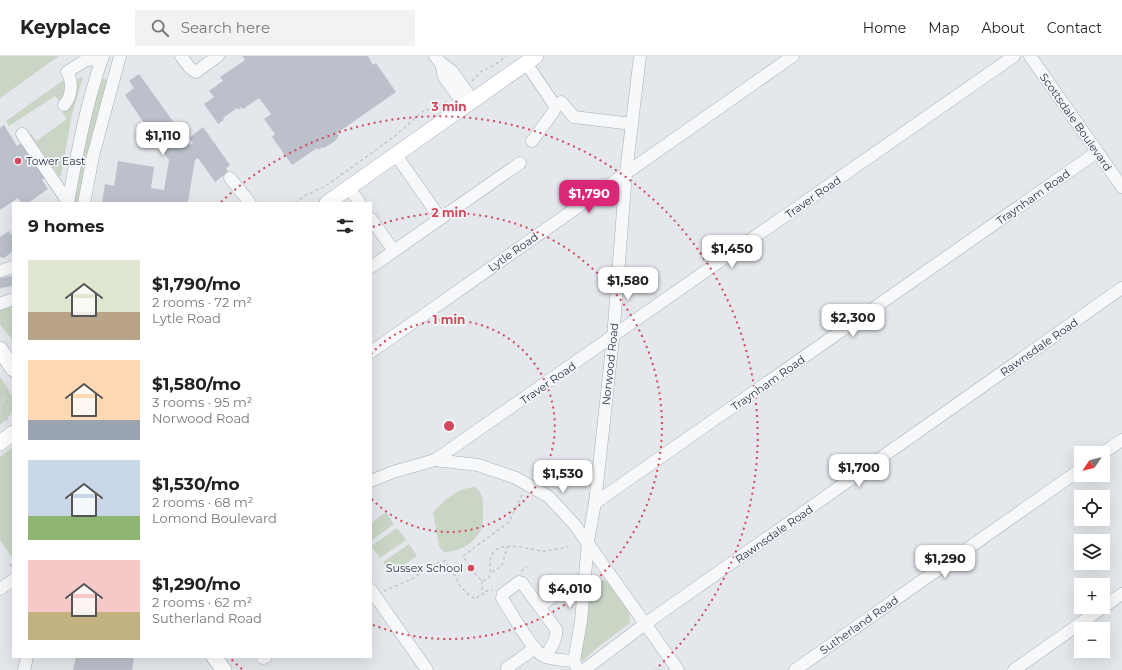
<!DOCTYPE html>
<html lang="en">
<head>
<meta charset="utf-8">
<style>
	body { margin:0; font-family:Montserrat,sans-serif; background:#f2f2f2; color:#222; height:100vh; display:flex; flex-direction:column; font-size:15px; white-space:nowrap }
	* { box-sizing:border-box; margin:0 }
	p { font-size:13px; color:#767676 }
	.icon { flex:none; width:22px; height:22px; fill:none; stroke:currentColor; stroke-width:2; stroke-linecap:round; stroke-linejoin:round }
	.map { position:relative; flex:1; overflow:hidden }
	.panel { position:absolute; left:12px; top:146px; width:360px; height:456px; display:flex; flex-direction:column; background:#fff; border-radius:0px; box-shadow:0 4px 16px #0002 }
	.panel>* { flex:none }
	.needle { width:26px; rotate:235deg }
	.tools { position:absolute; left:1074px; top:390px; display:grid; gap:8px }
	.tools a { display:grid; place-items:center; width:36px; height:36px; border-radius:0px; background:#fff; box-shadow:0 4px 16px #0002; font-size:20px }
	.price { position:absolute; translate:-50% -34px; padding:0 9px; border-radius:8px; background:#fff; color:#222; font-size:13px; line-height:26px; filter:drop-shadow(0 1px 2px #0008) }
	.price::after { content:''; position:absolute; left:50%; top:24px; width:12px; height:9px; margin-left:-6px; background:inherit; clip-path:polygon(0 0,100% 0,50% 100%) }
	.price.on { background:#db2777; color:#fff }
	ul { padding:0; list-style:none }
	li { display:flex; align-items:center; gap:12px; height:100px; padding:0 16px }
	li span { display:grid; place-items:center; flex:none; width:112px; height:80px; border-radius:0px; color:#555 }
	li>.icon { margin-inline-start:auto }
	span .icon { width:48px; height:48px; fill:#fffc; stroke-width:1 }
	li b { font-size:17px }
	h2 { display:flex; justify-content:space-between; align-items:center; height:48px; padding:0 16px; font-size:17px }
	header { display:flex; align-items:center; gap:24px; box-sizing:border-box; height:56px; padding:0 20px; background:#fff; border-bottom:1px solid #e0e0e0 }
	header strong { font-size:19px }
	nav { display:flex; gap:22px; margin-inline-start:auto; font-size:14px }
	.search { width:280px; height:36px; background:#f2f2f2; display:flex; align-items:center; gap:10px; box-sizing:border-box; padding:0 14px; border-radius:0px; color:#767676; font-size:15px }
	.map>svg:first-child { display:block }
	.green { fill:#c9d6c5 }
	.building { fill:#bbc0ca }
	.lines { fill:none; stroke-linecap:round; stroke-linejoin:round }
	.minor-casing { stroke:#a9aeb7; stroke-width:13 }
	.major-casing { stroke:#a3abb8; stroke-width:16 }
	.path { stroke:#c2c5cb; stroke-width:1.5; stroke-dasharray:3 3; stroke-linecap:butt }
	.minor { stroke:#f7f8fa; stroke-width:12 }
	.major { stroke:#fff; stroke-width:15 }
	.ring { fill:none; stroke:#d1495b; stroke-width:2; stroke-dasharray:2 4 }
	.poi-dot { fill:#d1495b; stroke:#f4f6f9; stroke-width:1.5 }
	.labels { text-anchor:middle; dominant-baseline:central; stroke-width:3.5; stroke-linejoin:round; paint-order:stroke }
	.street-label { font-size:11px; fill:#2b3445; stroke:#f4f6f9 }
	.poi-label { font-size:11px; fill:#2b3445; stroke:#f4f6f9; text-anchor:start }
	.centre { fill:#d1495b; stroke:#f4f6f9; stroke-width:2 }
	.ring-label { font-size:12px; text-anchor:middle; font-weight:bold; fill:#d1495b; stroke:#f4f6f9; stroke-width:3.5; stroke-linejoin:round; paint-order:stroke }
</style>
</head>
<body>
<header>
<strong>Keyplace</strong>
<div class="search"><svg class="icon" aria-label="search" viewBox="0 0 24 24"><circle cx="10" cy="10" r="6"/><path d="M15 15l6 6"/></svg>Search here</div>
<nav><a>Home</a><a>Map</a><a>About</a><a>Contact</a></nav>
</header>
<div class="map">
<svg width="1122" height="614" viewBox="0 0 1122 614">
	<rect width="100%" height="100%" fill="#e4e7ec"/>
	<g class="green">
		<path d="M 0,0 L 59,0 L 0,42 Z"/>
		<path d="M 82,21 L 83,21 L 72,58 L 61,120 L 59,120 L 29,79 L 31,78 L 36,85 L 67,63 L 62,56 L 71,50 L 76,24 Z"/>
		<path d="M 100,21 L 107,24 L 88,101 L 81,147 L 72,147 L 73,135 Z"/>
		<path d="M 62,25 L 64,25 L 67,29 L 62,44 L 59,45 L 55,40 L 9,70 L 6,65 Z"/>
		<path d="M 13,248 L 13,284 L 0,269 L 0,252 Z"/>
		<path d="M 0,321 C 13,340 22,352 0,369 Z"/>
		<path d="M 13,391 L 13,503 L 0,484 L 0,401 Z"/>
		<path d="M 475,431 C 482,436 483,442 483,450 C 483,457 484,468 480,475 C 474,488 458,496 444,496 L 439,490 L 433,457 C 444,444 457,432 475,431 Z"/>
		<path d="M 386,456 L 394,468 L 371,485 L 371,467 Z"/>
		<path d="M 397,472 L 406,484 L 380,502 L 371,490 Z"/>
		<path d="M 409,488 L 417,500 L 391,518 L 383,506 Z"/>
		<path d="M 605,524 C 617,535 631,549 630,567 L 597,592 L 583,605 L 580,602 L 583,589 L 590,535 L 594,528 Z"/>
	</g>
	<g class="building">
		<path d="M 242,0 L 368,0 L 373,9 L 376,7 L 396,36 L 337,77 L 339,80 L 335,85 L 324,92 L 323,91 L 318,94 L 317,92 L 292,109 L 272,81 L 275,78 L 264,63 L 271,58 L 259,42 L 243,53 L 241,51 L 238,54 L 237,52 L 223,62 L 224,64 L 218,68 L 204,48 L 214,41 L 209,35 L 223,25 L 220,21 L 245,4 Z"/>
		<path d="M 139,18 L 190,89 L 193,87 L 189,82 L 203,71 L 230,109 L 226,112 L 228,116 L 215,126 L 198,102 L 195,104 L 188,146 L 102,147 L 105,128 L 114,130 L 118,105 L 154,111 L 151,132 L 164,134 L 169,104 L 125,39 L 134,32 L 129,25 Z"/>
		<path d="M 4,69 L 17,90 L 23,86 L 47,121 L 42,124 L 48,133 L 28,147 L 22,147 L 18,142 L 0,154 L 0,72 Z"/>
		<path d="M 9,175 L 13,181 L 13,195 L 4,202 L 0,201 L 0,181 Z"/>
		<path d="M 13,220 L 13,230 L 0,232 L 0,222 Z"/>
		<path d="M 76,601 L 134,601 L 132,614 L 73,614 Z"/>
	</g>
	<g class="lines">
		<g class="minor-casing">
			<g id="minor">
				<path d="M 181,0 L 190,12 L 196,16 L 218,0"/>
				<path d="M 435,0 L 441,7 L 452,15 L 473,45"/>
				<path d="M 1030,0 L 1122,131"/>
				<path d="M 441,7 L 444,21 L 465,50"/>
				<path d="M 526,7 L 555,50 L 554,55 L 532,85"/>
				<path d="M 561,46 L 574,61 L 632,68"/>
				<path d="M 64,49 C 72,41 73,25 67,16 L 86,4 L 102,3"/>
				<path d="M 22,78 L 68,146"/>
				<path d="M 396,99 L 440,162"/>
				<path d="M 230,122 L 250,147"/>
				<path d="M 349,132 L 360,147"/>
				<path d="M 68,147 C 77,97 86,48 103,0"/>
				<path d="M 84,147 L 93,100 L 120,0"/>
				<path d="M 371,163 L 394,195"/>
				<path d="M 371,211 L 520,107"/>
				<path d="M 0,215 L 13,211"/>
				<path d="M 0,248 L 13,243"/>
				<path d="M 371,296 L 793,0"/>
				<path d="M 1103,397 L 1122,384"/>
				<path d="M 435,404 L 1014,0"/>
				<path d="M 371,425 L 393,416 L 435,404 L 478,409 L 516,422 L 549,441 L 574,468 L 678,614"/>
				<path d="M 595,447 L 1097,96"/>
				<path d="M 0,533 L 13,524"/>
				<path d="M 371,534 L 427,614"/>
				<path d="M 539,550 L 572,529 L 584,530"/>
				<path d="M 545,601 C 550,593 558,583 556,573 L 522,527 L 519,526 L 503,538 L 502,542 C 510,555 532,594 543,600 C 551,604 565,604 574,605"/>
				<path d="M 263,602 L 266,601"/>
				<path d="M 507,612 L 535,592"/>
				<path d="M 24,614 L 27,601"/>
				<path d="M 578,614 L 574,605 L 581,565 L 588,486 L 595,447 L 613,282 L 626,117 L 640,0"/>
				<path d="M 584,614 L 645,568 L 1122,232"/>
				<path d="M 795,614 L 1081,413"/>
				<path d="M 1014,614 L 1122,538"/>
			</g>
		</g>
		<g class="major-casing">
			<g id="major">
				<path d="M 327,147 L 536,0"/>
				<path d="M 0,293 L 13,313"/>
				<path d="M 0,387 L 13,377"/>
				<path d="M 214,601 L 224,614"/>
			</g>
		</g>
		<g class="path">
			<path d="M 472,25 L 482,15 L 495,9 L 506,0"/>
			<path d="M 295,147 L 306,139 L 324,131 L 337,122 L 395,80 L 422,56 L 448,45"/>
			<path d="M 0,338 L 10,335"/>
			<path d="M 7,364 L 3,352 L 7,344 L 12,338"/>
			<path d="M 522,439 L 509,466 L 463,500 L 477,520 L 482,525 L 488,523 C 493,514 487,502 494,496 C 505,484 529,494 543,495 C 551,495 560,492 568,491"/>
			<path d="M 10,508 L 13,513"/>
			<path d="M 521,515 L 527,511"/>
			<path d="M 492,516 L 502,510 L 507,491"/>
			<path d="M 482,525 L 482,533 L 487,535 L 493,534"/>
			<path d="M 384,535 L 412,523 L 436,507 L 445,505 L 452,517 L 456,520 C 458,531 466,536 475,543 L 487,535"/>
		</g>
		<use href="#minor" class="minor"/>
		<use href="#major" class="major"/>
	</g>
	<g class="ring">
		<path d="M371 298A106 106 0 1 1 371 442"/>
		<path d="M373 171A213 213 0 1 1 373 569"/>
		<path d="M242 613A319 319 0 0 1 229 601M221 146A319 319 0 1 1 656 613"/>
	</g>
	<g class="poi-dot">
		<circle cx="18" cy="105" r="4"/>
		<circle cx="471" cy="512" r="4"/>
	</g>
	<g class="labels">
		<g class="street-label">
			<text transform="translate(1076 66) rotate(55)">Scottsdale Boulevard</text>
			<text transform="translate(813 141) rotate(-35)">Traver Road</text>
			<text transform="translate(1033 141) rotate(-35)">Traynham Road</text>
			<text transform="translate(513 196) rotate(-35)">Lytle Road</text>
			<text transform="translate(1039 291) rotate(-35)">Rawnsdale Road</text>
			<text transform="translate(610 308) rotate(-84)">Norwood Road</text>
			<text transform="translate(548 327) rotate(-35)">Traver Road</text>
			<text transform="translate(768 327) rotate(-35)">Traynham Road</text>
			<text transform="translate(774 478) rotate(-35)">Rawnsdale Road</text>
			<text transform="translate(859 569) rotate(-35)">Sutherland Road</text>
		</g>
		<g class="poi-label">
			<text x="26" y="105">Tower East</text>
			<text x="463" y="512" text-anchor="end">Sussex School</text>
		</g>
	</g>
	<circle cx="449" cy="370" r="6" class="centre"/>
	<g class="ring-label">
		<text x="449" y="55">3 min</text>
		<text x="449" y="161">2 min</text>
		<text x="449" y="268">1 min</text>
	</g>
</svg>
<div class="tools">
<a><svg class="needle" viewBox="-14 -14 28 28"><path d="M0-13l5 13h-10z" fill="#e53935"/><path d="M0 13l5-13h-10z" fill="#767676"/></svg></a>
<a><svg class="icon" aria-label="locate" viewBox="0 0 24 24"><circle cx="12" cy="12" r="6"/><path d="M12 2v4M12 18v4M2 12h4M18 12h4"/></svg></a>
<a><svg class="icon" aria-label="layers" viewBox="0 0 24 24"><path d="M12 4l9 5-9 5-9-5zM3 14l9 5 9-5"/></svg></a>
<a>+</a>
<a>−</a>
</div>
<b class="price" style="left:163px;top:100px">$1,110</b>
<b class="price on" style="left:589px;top:158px">$1,790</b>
<b class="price" style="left:732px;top:213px">$1,450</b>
<b class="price" style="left:628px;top:245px">$1,580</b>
<b class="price" style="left:853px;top:282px">$2,300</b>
<b class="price" style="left:859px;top:432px">$1,700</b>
<b class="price" style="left:563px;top:438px">$1,530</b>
<b class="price" style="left:945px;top:523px">$1,290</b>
<b class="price" style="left:570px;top:553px">$4,010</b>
<section class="panel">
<h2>9 homes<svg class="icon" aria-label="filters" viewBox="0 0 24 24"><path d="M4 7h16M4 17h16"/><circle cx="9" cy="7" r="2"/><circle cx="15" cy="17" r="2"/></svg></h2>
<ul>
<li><span style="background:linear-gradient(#dfe7d0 65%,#b9a48a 0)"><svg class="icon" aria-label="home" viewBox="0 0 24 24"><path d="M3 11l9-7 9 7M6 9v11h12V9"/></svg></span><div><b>$1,790/mo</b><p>2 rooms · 72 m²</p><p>Lytle Road</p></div></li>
<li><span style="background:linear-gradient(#ffd9b3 75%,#9aa5b1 0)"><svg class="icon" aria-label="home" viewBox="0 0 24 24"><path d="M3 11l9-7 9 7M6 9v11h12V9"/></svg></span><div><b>$1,580/mo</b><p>3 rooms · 95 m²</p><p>Norwood Road</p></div></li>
<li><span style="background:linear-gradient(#c9d6e8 70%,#8fb573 0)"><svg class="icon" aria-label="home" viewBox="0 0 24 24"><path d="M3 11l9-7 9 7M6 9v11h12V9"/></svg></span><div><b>$1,530/mo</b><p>2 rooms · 68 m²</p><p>Lomond Boulevard</p></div></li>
<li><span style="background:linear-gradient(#f6c9c9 65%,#c2b280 0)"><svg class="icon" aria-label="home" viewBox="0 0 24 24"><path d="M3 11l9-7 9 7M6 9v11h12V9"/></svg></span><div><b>$1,290/mo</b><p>2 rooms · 62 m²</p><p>Sutherland Road</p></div></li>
</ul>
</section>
</div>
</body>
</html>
